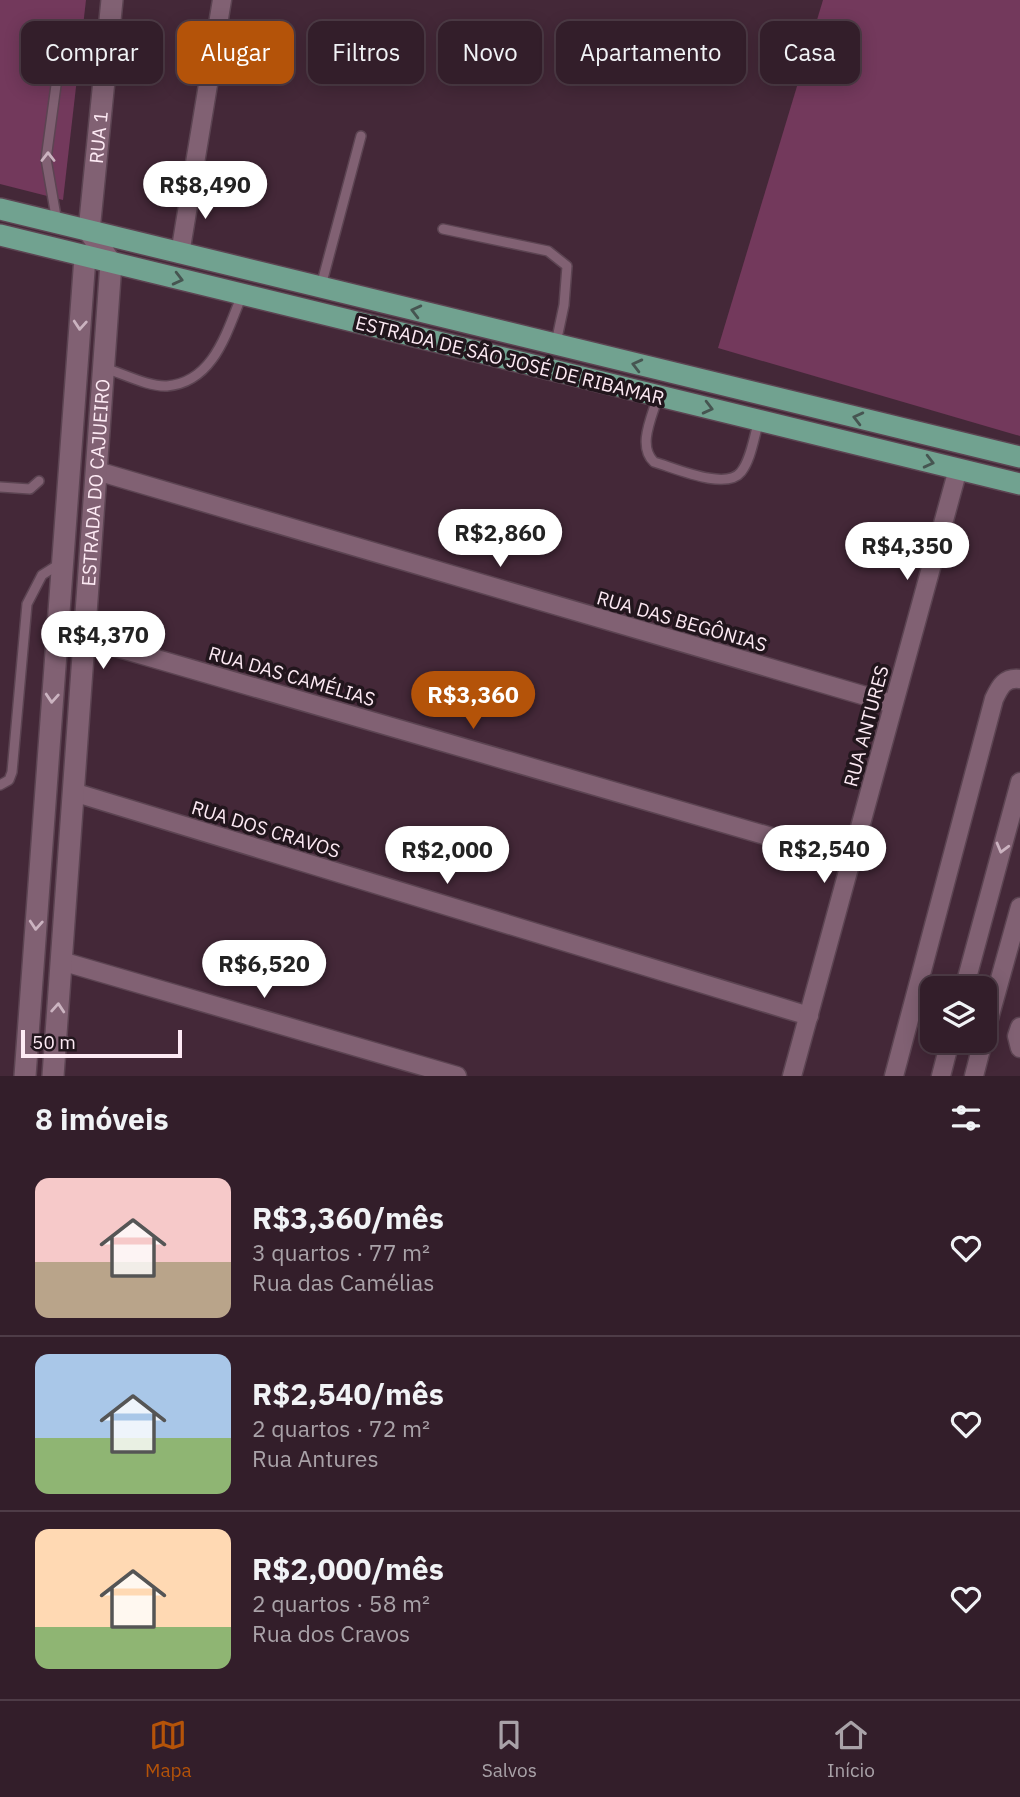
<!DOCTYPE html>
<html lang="pt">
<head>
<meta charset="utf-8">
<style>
	body { margin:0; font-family:"IBM Plex Sans",sans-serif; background:#3e2b36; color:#f1f3f6; height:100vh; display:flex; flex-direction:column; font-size:26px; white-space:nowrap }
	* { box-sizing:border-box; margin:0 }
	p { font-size:23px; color:#a9a2a8 }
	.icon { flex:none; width:38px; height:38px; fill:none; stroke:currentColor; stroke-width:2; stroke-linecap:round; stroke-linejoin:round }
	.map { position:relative; height:1076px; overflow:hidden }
	.panel { display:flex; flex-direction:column; background:#331e2a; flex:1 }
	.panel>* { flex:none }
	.guide { position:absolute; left:21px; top:21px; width:978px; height:63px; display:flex; gap:14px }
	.tools { position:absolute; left:920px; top:976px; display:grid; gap:14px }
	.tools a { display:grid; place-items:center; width:77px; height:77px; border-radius:14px; background:#331e2a; box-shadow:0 4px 18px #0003,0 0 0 2px #4e3c47; font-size:35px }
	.scale { position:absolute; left:21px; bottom:18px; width:161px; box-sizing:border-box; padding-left:7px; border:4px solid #fdeaf4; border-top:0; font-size:19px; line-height:24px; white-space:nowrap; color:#fdeaf4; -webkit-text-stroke:5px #22161d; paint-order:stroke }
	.price { position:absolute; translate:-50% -60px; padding:0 16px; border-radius:24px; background:#fff; color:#222; font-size:23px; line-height:46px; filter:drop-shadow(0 2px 4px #0008) }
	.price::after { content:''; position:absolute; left:50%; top:42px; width:21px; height:16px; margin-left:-10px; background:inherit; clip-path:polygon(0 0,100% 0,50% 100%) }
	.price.on { background:#b45309; color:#fff }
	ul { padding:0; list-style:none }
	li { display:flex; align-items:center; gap:21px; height:175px; padding:0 35px }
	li+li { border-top:2px solid #4e3c47 }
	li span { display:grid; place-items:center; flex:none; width:196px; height:140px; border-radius:14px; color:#555 }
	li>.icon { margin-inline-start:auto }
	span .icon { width:84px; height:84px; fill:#fffc; stroke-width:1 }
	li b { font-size:30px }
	h2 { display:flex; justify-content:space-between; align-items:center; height:84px; padding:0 35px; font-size:30px }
	.chip { padding:0 24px; border-radius:14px; background:#331e2a; box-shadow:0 4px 18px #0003,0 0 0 2px #4e3c47; font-size:24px; line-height:63px }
	.chip.on { background:#b45309; color:#fff }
	.dock { display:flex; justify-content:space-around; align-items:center; height:98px; border-top:2px solid #4e3c47; background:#331e2a; font-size:19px; color:#a9a2a8 }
	.dock a { display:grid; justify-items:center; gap:4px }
	.dock .on { color:#b45309 }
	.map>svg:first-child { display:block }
	.green { fill:#73395c }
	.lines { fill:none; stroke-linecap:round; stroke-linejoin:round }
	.lane-casing { stroke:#5c4452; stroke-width:12 }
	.street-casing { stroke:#5c4452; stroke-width:21 }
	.secondary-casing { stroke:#5c4452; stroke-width:24 }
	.primary-casing { stroke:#5c4452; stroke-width:24 }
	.lane { stroke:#816173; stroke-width:9 }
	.street { stroke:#816173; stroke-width:18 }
	.secondary { stroke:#816173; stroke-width:21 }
	.primary { stroke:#71a290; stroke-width:21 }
	.oneway { stroke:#cbb3c0 }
	.oneway2 { stroke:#465551 }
	.labels { text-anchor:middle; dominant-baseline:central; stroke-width:7; stroke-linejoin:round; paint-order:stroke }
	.street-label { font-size:19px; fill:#fdeaf4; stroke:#22161d }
</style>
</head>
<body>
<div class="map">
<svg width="1020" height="1076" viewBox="0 0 1020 1076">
	<rect width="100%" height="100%" fill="#442838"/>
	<g class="green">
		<path d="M 0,0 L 86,0 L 63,200 L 0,184 Z"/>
		<path d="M 823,0 L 1020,0 L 1020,436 L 718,348 Z"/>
	</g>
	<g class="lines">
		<g class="lane-casing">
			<g id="lane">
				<path d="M 57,222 L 46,159 L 62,41"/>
				<path d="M 443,229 L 548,251 L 567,266 L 564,305 L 556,343"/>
				<path d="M 321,286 L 361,136"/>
				<path d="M 104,368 C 122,373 148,387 167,386 C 214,382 227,331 242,295"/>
				<path d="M 658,396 C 652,417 637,446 654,462 C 675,468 726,491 741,472 C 751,460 754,436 759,421"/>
				<path d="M 0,487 L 30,489 L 39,481"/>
				<path d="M 0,785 L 9,780 L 12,772 L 27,604 L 42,575 L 61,563"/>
			</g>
		</g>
		<g class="street-casing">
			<g id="street">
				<path d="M 180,254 L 222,0"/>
				<path d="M 97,471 L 893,704"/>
				<path d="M 84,638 L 851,860"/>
				<path d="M 73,792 L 809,1016"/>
				<path d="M 61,961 L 457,1076"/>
				<path d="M 964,989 L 1020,782"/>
				<path d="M 1020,1027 L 1017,1036 L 1020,1048"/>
				<path d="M 985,1033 L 1020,907"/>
				<path d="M 792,1076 L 958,469"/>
				<path d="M 894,1076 L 994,699 C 1000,686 1005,677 1020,679"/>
				<path d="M 941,1076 L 950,1041"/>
				<path d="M 974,1076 L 983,1041"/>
			</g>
		</g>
		<g class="secondary-casing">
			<g id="secondary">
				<path d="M 25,1076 L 85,257"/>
				<path id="s1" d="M 53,1076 L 111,263 L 89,231 L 112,0"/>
			</g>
		</g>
		<g class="primary-casing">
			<g id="primary">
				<path d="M 0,209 L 1020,457"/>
				<path d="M 0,235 L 1020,484"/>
			</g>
		</g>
		<use href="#lane" class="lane"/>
		<use href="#street" class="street"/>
		<use href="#secondary" class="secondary"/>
		<use href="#primary" class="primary"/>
	</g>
	<defs><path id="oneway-chevron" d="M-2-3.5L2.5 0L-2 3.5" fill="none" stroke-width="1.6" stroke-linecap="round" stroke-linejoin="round" transform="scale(1.75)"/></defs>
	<g class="oneway">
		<use href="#oneway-chevron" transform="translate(48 157) rotate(-90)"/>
		<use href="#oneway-chevron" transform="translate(80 325) rotate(94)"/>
		<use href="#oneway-chevron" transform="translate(52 698) rotate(94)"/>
		<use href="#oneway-chevron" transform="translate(1002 848) rotate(105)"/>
		<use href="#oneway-chevron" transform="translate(36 925) rotate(94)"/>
		<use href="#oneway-chevron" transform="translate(58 1008) rotate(-86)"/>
	</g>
	<g class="oneway2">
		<use href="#oneway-chevron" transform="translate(178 279) rotate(14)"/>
		<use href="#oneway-chevron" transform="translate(416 311) rotate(-166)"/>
		<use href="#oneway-chevron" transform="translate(637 365) rotate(-166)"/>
		<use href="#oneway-chevron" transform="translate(708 408) rotate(14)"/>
		<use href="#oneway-chevron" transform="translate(858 418) rotate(-166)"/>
		<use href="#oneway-chevron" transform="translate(929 462) rotate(14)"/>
	</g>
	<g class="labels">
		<g class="street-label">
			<text stroke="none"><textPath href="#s1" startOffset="948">RUA 1</textPath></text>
			<text transform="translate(510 360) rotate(14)">ESTRADA DE SÃO JOSÉ DE RIBAMAR</text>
			<text stroke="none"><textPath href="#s1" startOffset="595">ESTRADA DO CAJUEIRO</textPath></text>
			<text transform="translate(682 621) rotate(16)">RUA DAS BEGÔNIAS</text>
			<text transform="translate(292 676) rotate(16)">RUA DAS CAMÉLIAS</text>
			<text transform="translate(866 726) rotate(-75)">RUA ANTURES</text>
			<text transform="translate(266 829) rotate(17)">RUA DOS CRAVOS</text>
		</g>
	</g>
</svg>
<div class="tools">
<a><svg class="icon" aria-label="layers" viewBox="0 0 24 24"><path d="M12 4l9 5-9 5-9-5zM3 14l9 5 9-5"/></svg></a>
</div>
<div class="scale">50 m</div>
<b class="price" style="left:205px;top:221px">R$8,490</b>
<b class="price" style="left:500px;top:569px">R$2,860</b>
<b class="price" style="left:907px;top:582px">R$4,350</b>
<b class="price" style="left:103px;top:671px">R$4,370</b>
<b class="price on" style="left:473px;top:731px">R$3,360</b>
<b class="price" style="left:824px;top:885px">R$2,540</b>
<b class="price" style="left:447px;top:886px">R$2,000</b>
<b class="price" style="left:264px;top:1000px">R$6,520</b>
<div class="guide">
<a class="chip">Comprar</a>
<a class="chip on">Alugar</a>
<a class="chip">Filtros</a>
<a class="chip">Novo</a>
<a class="chip">Apartamento</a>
<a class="chip">Casa</a>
</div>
</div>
<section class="panel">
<h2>8 imóveis<svg class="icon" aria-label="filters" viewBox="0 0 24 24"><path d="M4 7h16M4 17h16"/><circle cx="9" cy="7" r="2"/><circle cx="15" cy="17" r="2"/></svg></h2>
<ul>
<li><span style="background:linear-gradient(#f6c9c9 60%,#b9a48a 0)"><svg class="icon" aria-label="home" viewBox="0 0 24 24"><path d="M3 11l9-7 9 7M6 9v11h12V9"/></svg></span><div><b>R$3,360/mês</b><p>3 quartos · 77 m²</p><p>Rua das Camélias</p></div><svg class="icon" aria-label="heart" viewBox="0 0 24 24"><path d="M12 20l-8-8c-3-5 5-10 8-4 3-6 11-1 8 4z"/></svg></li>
<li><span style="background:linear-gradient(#a9c7e8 60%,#8fb573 0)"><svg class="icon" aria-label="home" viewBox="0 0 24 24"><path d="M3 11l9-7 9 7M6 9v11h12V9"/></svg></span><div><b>R$2,540/mês</b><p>2 quartos · 72 m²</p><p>Rua Antures</p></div><svg class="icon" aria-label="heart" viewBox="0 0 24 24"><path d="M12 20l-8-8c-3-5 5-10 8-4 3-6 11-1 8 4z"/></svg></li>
<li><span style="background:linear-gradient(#ffd9b3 70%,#8fb573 0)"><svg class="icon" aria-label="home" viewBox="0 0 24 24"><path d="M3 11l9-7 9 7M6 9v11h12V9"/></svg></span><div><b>R$2,000/mês</b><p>2 quartos · 58 m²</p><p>Rua dos Cravos</p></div><svg class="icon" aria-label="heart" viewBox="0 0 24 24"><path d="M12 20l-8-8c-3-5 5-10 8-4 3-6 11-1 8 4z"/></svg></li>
</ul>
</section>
<nav class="dock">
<a class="on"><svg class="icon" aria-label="map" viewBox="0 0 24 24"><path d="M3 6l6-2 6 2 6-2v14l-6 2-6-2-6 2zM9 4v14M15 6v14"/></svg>Mapa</a>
<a><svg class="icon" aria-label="saved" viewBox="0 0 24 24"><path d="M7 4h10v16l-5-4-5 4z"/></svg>Salvos</a>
<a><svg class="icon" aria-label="home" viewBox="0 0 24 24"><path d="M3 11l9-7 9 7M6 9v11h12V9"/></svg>Início</a>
</nav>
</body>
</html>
